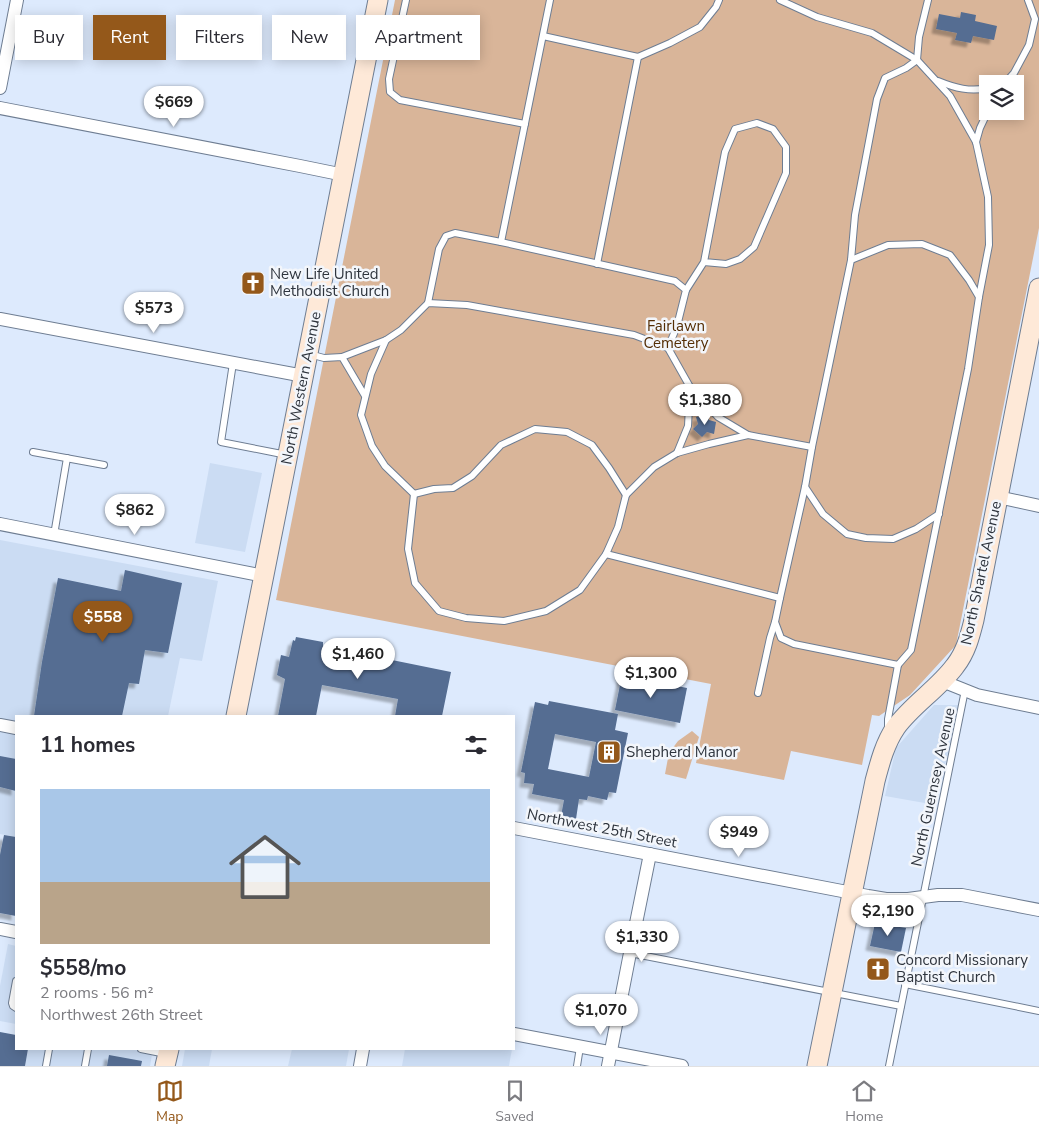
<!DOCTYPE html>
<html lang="en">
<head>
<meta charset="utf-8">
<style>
	body { margin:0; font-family:"Nunito Sans",sans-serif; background:#f2f2f3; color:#2b2b33; height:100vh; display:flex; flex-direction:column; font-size:19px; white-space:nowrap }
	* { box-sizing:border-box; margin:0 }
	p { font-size:16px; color:#7c7c81 }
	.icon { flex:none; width:28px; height:28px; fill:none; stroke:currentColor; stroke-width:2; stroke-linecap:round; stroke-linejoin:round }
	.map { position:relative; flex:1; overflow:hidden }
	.details { position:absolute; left:15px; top:715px; width:500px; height:335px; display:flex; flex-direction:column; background:#fff; border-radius:0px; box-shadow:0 2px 12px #0003 }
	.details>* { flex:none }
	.banner { position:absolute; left:15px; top:15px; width:500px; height:45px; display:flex; gap:10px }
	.fabs { position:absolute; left:979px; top:75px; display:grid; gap:10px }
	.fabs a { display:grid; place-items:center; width:45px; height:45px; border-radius:0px; background:#fff; box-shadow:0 2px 12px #0003; font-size:25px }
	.price { position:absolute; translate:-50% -42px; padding:0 11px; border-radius:18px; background:#fff; color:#222; font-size:16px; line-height:32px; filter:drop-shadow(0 1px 2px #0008) }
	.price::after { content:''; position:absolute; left:50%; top:30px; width:15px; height:11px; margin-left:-8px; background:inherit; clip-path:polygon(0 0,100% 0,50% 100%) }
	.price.active { background:#94581a; color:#fff }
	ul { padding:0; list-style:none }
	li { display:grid; align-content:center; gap:10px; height:265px; padding:0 25px }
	li span { display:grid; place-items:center; height:155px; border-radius:0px; color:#555 }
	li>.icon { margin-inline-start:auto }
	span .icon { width:90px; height:90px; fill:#fffc; stroke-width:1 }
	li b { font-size:21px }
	h2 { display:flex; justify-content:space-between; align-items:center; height:60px; padding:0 25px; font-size:21px }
	.pill { padding:0 18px; border-radius:0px; background:#fff; box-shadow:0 2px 12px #0003; font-size:18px; line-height:45px }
	.pill.active { background:#94581a; color:#fff }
	.dock { display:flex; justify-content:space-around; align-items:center; height:70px; border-top:1px solid #e1e1e2; background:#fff; font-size:14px; color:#7c7c81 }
	.dock a { display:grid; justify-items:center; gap:2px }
	.dock .active { color:#94581a }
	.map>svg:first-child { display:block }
	.built { fill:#cbdcf3 }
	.green { fill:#d9b599; fill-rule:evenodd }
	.building { fill:#546d92; fill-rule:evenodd; filter:url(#shadow) }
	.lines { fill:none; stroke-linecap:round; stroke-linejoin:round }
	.lane-casing { stroke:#6e7d92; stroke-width:8 }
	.street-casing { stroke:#6e7d92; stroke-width:14 }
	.secondary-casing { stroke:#6e7d92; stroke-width:21 }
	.lane { stroke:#fff; stroke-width:6 }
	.street { stroke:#fff; stroke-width:12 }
	.secondary { stroke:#fee9d8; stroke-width:19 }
	.labels { text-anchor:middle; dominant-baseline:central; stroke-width:5; stroke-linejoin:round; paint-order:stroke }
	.poi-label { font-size:15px; fill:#2e343d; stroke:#f3f6fb; text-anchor:start }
	.park-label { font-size:15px; fill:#542d04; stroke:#f3f6fb }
	.street-label { font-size:15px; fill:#2e343d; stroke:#f3f6fb }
</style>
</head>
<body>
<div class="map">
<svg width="1039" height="1066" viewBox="0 0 1039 1066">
	<defs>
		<filter id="shadow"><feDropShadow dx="-4.5" dy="4.5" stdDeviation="1" flood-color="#0004"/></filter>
	</defs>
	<rect width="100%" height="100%" fill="#ddeafd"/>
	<g class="built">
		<path d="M 210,463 L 262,473 L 245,552 L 195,543 Z"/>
		<path d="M 0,540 L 218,581 L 202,661 L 180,658 L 168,716 L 16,716 L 16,837 L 0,834 Z"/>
		<path d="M 934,705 L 959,705 L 936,805 L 885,796 L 896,748 Z"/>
		<path d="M 8,944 L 16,946 L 16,1024 L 0,1021 L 0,986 Z"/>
		<path d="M 28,1049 L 153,1049 L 150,1066 L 25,1066 Z"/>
		<path d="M 185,1049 L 212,1049 L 209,1066 L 182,1066 Z"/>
		<path d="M 292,1049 L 349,1049 L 346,1066 L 288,1066 Z"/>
		<path d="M 405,1049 L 512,1049 L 509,1066 L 402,1066 Z"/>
	</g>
	<g class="green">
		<path d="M 395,0 L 1039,0 L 1039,228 L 956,645 L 910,695 L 879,716 L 872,715 L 862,765 L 791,751 L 784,780 L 696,763 L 711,684 L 276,600 ZM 988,84 L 1015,84 L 1015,111 L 988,111 Z"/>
		<path d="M 692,731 L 699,737 L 686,779 L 665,774 L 669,753 L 678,741 Z"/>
	</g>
	<g class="building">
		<path d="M 961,12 L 976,15 L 975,21 L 997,26 L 994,40 L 973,36 L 971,43 L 955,40 L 957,33 L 936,29 L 939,14 L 960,18 Z"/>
		<path d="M 708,414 L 709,420 L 716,422 L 714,434 L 707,432 L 702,437 L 693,429 L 698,424 L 696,417 Z"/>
		<path d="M 125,570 L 182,583 L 168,653 L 145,650 L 139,684 L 129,683 L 122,716 L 34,716 L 42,662 L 58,578 L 121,591 Z"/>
		<path d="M 296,637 L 323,642 L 323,646 L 451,672 L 442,716 L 395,716 L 398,699 L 322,685 L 316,716 L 278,716 L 285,679 L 277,675 L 281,655 L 289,657 L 293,640 L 295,641 Z"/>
		<path d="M 622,675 L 687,688 L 680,723 L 615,710 Z"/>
		<path d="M 549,701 L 618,714 L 615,730 L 628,733 L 616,793 L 609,792 L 607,800 L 588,796 L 587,800 L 579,799 L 576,819 L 561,816 L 564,800 L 532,794 L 534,784 L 524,783 L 525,773 L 521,772 L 535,702 L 548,705 ZM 555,734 L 596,742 L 589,777 L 548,769 Z"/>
		<path d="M 0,756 L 16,759 L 16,791 L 0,787 Z"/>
		<path d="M 4,835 L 16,837 L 16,916 L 0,913 L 0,855 Z"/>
		<path d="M 875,923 L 906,928 L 901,952 L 870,946 Z"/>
		<path d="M 0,1032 L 16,1035 L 16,1049 L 28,1049 L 25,1066 L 0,1066 Z"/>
		<path d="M 109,1055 L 142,1061 L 141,1066 L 107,1066 Z"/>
	</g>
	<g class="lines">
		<g class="lane-casing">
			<g id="lane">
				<path d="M 406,0 L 389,79 L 390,92 L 400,100 L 525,124"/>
				<path d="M 780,0 L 817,17 L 872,33 L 917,60 L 950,96 L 976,142 L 988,197 L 989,245 L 979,297 L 968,369 L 911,650 L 898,665 L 888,719 L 888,729"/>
				<path d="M 543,36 L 638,57 L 670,43 L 700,27 L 716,7 L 719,0"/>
				<path d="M 938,81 C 955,88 970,92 988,88"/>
				<path d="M 1004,84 L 1014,73 L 1029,45 L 1035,19 L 1028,0"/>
				<path d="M 976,142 L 980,128 L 988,111"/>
				<path d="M 501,242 L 550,0"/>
				<path d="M 851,260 L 855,215 L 877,99 L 885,78 L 906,68 L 917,60 L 919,37 L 928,0"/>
				<path d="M 597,264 L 638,57"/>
				<path d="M 686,290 L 704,262 L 725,152 L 735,129 L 757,123 L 773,129 L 786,147 L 786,173 L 754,247 L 740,259 L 726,264 L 704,262"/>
				<path d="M 428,303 L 439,249 L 446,236 L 455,233 L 501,242 L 675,281 L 686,290 L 677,326 L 668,348 L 690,387 L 718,417 L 748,435 L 812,447"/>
				<path d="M 309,354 L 324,358 L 342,357 L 365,396"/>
				<path d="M 342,357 L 386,340"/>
				<path d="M 233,363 L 221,442 L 287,455"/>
				<path d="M 33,452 L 104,465"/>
				<path d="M 677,453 L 688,426 L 690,387"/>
				<path d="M 805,487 L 823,514 L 847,534 L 866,538 L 893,539 L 916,529 L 939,514"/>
				<path d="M 414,494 L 408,549 L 415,583 L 439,611 L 466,618 L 504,621 L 546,611 L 580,590 L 606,554 L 618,527 L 626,495 L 654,467 L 677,453 L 709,444 L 748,435"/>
				<path d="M 414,494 L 385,466 L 372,446 L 361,415 L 371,374 L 386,340 L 401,330 L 428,303 L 467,305 L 634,335 L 668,348"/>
				<path d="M 414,494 L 434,489 L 453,488 L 472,476 L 501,445 L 535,429 L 567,432 L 592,445 L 609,468 L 626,495"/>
				<path d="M 54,535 L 67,458"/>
				<path d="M 606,554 L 780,598"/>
				<path d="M 898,665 L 794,644 L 781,638 L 775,622 L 780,598 L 805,487 L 812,447 L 851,260 L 888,245 L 922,244 L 950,255 L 969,280 L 979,297"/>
				<path d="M 758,693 L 770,638 L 775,622"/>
				<path d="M 630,953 L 901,1006"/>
				<path d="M 16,981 L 12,1003 L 13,1006 L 16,1008"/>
				<path d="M 905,984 L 1039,1011"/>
				<path d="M 141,1049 L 166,1054"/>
				<path d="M 46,1066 L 49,1049"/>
				<path d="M 85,1066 L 88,1049"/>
				<path d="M 577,1066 L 580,1047"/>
				<path d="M 889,1066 L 965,690"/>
			</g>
		</g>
		<g class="street-casing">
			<g id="street">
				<path d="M 0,88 L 17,0"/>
				<path d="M 0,108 L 300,166 L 344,175"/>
				<path d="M 0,319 L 304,376"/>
				<path d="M 998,497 L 1039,506"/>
				<path d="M 0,524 L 264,576"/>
				<path d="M 942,681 L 977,695 L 1039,708"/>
				<path d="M 0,725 L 16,728"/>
				<path d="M 514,828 L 868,896 L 886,899 L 908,899 L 938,895 L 962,895 L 1039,910"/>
				<path d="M 0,929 L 16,932"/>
				<path d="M 514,1034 L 682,1066"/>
				<path d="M 360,1066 L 363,1049"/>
				<path d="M 608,1066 L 630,953 L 650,854"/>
			</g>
		</g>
		<g class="secondary-casing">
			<g id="secondary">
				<path d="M 236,716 L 378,0"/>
				<path d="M 165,1066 L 169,1049"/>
				<path d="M 817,1066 L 875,781 C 880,762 885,743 896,727 C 913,704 938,689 955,666 C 966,652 970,636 974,620 L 1039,288"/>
			</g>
		</g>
		<use href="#lane" class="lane"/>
		<use href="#street" class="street"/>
		<use href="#secondary" class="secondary"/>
	</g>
	<defs>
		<g id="church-square" transform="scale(1.25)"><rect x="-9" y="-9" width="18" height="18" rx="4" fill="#94581a" stroke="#f3f6fb"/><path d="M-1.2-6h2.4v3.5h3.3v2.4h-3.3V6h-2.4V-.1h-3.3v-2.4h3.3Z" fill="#fff"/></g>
		<g id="building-square" transform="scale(1.25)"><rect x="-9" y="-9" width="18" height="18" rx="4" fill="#94581a" stroke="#f3f6fb"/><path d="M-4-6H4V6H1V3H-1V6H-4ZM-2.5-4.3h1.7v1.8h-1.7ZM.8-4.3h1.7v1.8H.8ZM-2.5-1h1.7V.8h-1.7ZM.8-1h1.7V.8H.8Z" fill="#fff"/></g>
	</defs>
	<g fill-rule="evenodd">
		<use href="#church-square" x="253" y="283"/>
		<use href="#building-square" x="609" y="752"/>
		<use href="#church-square" x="878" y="969"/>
	</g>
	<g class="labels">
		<g class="poi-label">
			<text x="270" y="274">New Life United<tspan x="270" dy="17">Methodist Church</tspan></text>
			<text x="626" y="752">Shepherd Manor</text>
			<text x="896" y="960">Concord Missionary<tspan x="896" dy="17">Baptist Church</tspan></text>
		</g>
		<g class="park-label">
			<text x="676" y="326">Fairlawn<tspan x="676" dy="17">Cemetery</tspan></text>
		</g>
		<g class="street-label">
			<text transform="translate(301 388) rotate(-79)">North Western Avenue</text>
			<text transform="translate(981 573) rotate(-78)">North Shartel Avenue</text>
			<text transform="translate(933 787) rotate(-78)">North Guernsey Avenue</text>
			<text transform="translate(602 828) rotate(11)">Northwest 25th Street</text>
		</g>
	</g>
</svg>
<div class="fabs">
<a><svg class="icon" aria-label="layers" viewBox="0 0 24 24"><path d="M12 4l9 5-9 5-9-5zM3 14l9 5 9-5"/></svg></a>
</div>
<b class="price" style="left:174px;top:128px">$669</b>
<b class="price" style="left:154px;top:334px">$573</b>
<b class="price" style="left:705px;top:426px">$1,380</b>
<b class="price" style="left:135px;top:536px">$862</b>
<b class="price active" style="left:103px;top:643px">$558</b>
<b class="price" style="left:358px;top:680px">$1,460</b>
<b class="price" style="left:651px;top:699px">$1,300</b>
<b class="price" style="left:739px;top:858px">$949</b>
<b class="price" style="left:888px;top:937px">$2,190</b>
<b class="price" style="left:642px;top:963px">$1,330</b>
<b class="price" style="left:601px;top:1036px">$1,070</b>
<div class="banner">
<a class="pill">Buy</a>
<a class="pill active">Rent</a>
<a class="pill">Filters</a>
<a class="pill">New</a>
<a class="pill">Apartment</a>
</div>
<section class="details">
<h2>11 homes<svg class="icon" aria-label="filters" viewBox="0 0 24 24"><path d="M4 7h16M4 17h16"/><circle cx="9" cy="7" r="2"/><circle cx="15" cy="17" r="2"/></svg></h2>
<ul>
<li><span style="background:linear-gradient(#a9c7e8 60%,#b9a48a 0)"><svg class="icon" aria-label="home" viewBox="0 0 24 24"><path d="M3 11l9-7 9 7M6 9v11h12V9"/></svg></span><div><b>$558/mo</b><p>2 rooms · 56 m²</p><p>Northwest 26th Street</p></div></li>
</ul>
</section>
</div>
<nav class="dock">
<a class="active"><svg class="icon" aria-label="map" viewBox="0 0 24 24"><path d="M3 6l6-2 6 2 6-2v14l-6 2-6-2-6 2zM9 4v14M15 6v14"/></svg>Map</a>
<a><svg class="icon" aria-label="saved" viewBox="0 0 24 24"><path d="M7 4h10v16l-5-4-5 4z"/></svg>Saved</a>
<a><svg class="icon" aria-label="home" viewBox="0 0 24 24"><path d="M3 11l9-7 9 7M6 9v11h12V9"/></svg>Home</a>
</nav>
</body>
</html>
